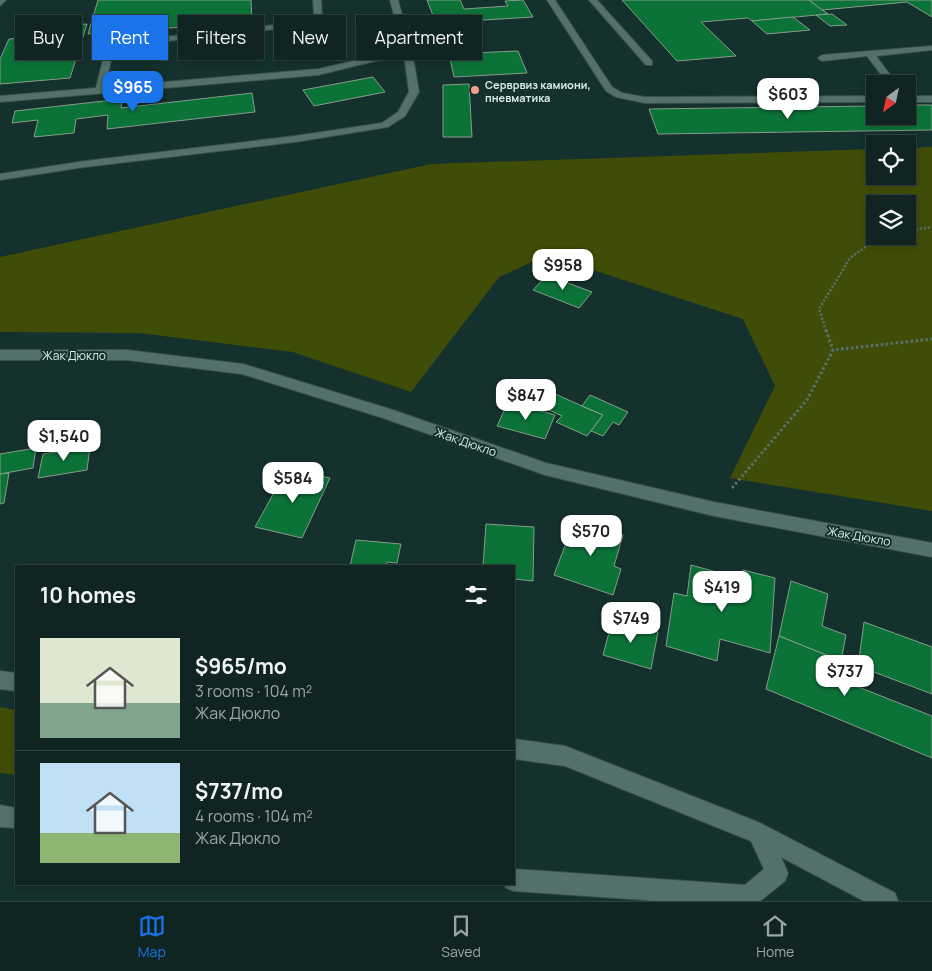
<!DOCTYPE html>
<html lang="en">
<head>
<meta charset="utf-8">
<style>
	body { margin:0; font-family:Manrope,sans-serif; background:#192d2a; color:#f1f3f6; height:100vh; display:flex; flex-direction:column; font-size:19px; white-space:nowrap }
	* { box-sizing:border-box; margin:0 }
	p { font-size:16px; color:#9ca5a5 }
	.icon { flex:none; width:28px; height:28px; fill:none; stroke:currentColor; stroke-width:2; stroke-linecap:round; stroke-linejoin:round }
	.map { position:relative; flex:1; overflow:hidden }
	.sheet { position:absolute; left:15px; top:565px; width:500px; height:320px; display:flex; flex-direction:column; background:#102522; border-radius:0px; box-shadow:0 2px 8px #0003,0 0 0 1px #304240 }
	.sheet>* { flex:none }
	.guide { position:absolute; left:15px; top:15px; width:500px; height:45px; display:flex; gap:10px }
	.needle { width:32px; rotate:213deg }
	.tools { position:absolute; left:866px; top:75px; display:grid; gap:10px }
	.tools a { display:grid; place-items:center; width:50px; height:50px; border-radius:0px; background:#102522; box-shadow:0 2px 8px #0003,0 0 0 1px #304240; font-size:25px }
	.price { position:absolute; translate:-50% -42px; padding:0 11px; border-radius:10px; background:#fff; color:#222; font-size:16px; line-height:32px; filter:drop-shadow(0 1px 2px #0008) }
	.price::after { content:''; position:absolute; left:50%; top:30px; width:15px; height:11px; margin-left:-8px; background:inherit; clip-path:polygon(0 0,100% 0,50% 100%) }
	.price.on { background:#1a73e8; color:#fff }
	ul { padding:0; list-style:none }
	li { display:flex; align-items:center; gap:15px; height:125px; padding:0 25px }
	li+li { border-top:1px solid #304240 }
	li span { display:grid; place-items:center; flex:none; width:140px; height:100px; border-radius:0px; color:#555 }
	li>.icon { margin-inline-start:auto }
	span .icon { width:60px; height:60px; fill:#fffc; stroke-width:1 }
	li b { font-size:21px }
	h2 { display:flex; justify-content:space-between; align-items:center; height:60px; padding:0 25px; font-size:21px }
	.pill { padding:0 18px; border-radius:0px; background:#102522; box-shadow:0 2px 8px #0003,0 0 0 1px #304240; font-size:18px; line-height:45px }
	.pill.on { background:#1a73e8; color:#fff }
	.tab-bar { display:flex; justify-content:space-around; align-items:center; height:70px; border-top:1px solid #304240; background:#102522; font-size:14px; color:#9ca5a5 }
	.tab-bar a { display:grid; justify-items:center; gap:2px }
	.tab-bar .on { color:#1a73e8 }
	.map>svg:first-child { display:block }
	.green { fill:#404d08; fill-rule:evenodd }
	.building { fill:#0c7338; stroke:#869c8a }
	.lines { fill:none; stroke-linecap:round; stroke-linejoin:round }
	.minor-casing { stroke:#384f4b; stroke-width:2 }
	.path-far1 { stroke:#59716d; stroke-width:2.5; stroke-dasharray:2 2; stroke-linecap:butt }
	.path { stroke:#59716d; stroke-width:3; stroke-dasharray:2.5 2.5; stroke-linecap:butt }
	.minor { fill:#53706a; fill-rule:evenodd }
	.poi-dot { fill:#f59c91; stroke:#15312d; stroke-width:2 }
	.labels { text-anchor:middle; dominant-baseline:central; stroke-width:4; stroke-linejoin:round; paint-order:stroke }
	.far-poi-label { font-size:11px; font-weight:bold; fill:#d9e9e6; stroke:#15312d; text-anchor:start }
	.street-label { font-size:12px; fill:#d9e9e6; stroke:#15312d }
</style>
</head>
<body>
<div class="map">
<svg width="932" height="901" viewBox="0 0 932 901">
	<rect width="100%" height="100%" fill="#15312d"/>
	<g class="green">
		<path d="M 932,147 L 932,511 L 730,478 L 775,386 L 743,319 L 547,255 L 499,277 L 411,392 L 293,352 L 139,333 L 0,332 L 0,257 L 431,164 L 875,149 L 875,176 L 908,176 L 908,148 ZM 875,204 L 908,204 L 908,236 L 875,236 Z"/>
		<path d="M 0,707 L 16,710 L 16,775 L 0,773 Z"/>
	</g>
	<g class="building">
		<path d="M 98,0 L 251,0 L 252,22 L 88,34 Z"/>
		<path d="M 427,0 L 460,0 L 464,9 L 508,6 L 505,1 L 523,0 L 533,17 L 452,22 L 449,17 L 434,18 Z"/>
		<path d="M 622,0 L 809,0 L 828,14 L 752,21 L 748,18 L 701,22 L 736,56 L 677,61 Z"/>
		<path d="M 809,0 L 932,0 L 932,17 L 907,2 L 822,10 Z"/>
		<path d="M 832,14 L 847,25 L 830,26 L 816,15 Z"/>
		<path d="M 793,17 L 810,30 L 767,34 L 752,21 Z"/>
		<path d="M 87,24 L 70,78 L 0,84 L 0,59 L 9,39 L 31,37 L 34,28 Z"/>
		<path d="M 430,29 L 437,45 L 419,47 L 413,31 Z"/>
		<path d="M 518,51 L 527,73 L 454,77 L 449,54 Z"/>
		<path d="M 373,77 L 385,92 L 314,106 L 303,90 Z"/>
		<path d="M 469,84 L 472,137 L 443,137 L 443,85 Z"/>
		<path d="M 252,93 L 255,112 L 107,129 L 108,115 L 76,119 L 74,133 L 34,137 L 38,120 L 12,123 L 15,111 L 122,99 L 121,108 Z"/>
		<path d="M 908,105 L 932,105 L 932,130 L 658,134 L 649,109 L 875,106 L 875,116 L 908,116 Z"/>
		<path d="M 547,275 L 592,292 L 579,308 L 533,290 Z"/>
		<path d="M 522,379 L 582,406 L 603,415 L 587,436 L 556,422 L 562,416 L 510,392 Z"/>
		<path d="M 590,395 L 628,412 L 619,425 L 613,422 L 603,436 L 591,431 L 603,415 L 582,406 Z"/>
		<path d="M 508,402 L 555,415 L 545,439 L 497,426 Z"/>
		<path d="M 90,447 L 87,470 L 38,478 L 43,454 Z"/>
		<path d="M 36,448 L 33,468 L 0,474 L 0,454 Z"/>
		<path d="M 287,469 L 330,478 L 302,538 L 255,527 Z"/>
		<path d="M 9,473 L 4,503 L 0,504 L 0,474 Z"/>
		<path d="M 575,519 L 623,535 L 614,566 L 621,569 L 613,595 L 554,575 Z"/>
		<path d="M 486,524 L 534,527 L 533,581 L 514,579 L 514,566 L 483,566 Z"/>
		<path d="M 356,540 L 401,544 L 397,563 L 387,562 L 386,566 L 350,566 Z"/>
		<path d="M 691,565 L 742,579 L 743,570 L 775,578 L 770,653 L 720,639 L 717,661 L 666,646 L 674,593 L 687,596 Z"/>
		<path d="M 791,581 L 828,594 L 822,626 L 846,635 L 841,661 L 779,636 Z"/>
		<path d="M 613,618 L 658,632 L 651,669 L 603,655 Z"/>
		<path d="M 864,622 L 932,647 L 932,694 L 858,666 Z"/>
		<path d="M 779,636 L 841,661 L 838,679 L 932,716 L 932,758 L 766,689 Z"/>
	</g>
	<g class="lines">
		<g class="minor-casing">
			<g id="minor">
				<path d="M 0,0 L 6,0 L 0,6 Z"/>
				<path d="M 313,0 L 321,0 L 322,16 L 303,26 L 114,47 L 105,87 L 318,69 L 403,50 L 390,0 L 398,0 L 412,51 L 419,92 L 405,116 L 388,127 L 295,142 L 85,167 L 0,180 L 0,174 L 85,161 L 295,136 L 382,123 L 398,112 L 409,92 L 404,54 L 318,75 L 0,102 L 0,96 L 96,88 L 106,47 L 109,43 L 301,22 L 314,15 Z"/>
				<path d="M 547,0 L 555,0 L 612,87 L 622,93 L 645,97 L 875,96 L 875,102 L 645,103 L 616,97 L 606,91 Z"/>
				<path d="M 589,0 L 597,0 L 652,61 L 652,65 L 646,65 Z"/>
				<path d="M 932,46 L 932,50 L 876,56 L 897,84 L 888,84 L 867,56 L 822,61 L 818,58 L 822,55 Z"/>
				<rect x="908" y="96" width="24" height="6"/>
				<path d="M 0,350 L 127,350 L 243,364 L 393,410 L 546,463 L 714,502 L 932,543 L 932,557 L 714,516 L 545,475 L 383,418 L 242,374 L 127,360 L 0,360 Z"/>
				<path d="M 0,671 L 16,673 L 16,691 L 0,689 Z"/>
				<path d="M 514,739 L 565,746 L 758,822 L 895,893 L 898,901 L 864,901 L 781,857 L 788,873 L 785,881 L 760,901 L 659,901 L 514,891 L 506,888 L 504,884 L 514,884 L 514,869 L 745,885 L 764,869 L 751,841 L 565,766 L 514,759 Z"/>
				<path d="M 0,805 L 16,808 L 16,828 L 0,827 Z"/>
			</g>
		</g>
		<g class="path-far1">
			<path d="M 908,231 L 932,227"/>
			<path d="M 826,331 L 819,309 L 850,258 L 881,236"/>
		</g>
		<g class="path">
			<path d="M 826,330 L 833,350"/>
			<path d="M 732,488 L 807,400 L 833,350 L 932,339"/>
		</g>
		<use href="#minor" class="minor"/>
	</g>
	<circle class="poi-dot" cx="475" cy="90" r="5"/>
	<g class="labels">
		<g class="far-poi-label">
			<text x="485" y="84">Серврвиз камиони,<tspan x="485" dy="13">пневматика</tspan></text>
		</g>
		<g class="street-label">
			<text x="74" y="355">Жак Дюкло</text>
			<text transform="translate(466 442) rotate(19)">Жак Дюкло</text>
			<text transform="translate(859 536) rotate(10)">Жак Дюкло</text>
		</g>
	</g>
</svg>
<div class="tools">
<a><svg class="needle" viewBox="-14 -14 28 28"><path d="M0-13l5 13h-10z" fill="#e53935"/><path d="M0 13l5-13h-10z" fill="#9ca5a5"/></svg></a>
<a><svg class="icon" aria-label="locate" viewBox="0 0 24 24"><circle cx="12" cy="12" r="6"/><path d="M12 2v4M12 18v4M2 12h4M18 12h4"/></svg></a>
<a><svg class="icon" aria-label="layers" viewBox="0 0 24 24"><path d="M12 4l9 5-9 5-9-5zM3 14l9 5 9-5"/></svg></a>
</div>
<b class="price on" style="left:133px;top:113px">$965</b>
<b class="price" style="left:788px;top:120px">$603</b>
<b class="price" style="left:563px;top:291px">$958</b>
<b class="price" style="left:526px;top:421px">$847</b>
<b class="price" style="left:64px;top:462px">$1,540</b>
<b class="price" style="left:293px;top:504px">$584</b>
<b class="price" style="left:591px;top:557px">$570</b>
<b class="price" style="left:722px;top:613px">$419</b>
<b class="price" style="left:631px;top:644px">$749</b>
<b class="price" style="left:845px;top:697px">$737</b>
<div class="guide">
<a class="pill">Buy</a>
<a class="pill on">Rent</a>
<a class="pill">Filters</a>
<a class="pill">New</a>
<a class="pill">Apartment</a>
</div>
<section class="sheet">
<h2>10 homes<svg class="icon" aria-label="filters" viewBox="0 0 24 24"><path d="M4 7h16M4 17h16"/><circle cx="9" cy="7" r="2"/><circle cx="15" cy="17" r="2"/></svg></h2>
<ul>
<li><span style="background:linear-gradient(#dfe7d0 65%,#7fa58c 0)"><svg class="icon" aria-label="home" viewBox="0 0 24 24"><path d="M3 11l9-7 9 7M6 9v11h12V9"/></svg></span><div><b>$965/mo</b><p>3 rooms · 104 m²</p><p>Жак Дюкло</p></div></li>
<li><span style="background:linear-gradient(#bfe0f5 70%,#8fb573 0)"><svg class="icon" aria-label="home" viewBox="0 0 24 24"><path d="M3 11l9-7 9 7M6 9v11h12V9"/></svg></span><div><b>$737/mo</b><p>4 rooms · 104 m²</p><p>Жак Дюкло</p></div></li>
</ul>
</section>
</div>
<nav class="tab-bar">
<a class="on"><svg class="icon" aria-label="map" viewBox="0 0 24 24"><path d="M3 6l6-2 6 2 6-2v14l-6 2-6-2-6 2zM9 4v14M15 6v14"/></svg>Map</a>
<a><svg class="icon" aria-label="saved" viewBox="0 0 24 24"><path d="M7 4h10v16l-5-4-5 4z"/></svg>Saved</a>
<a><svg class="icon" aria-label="home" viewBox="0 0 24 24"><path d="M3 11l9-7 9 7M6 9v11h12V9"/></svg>Home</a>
</nav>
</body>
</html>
